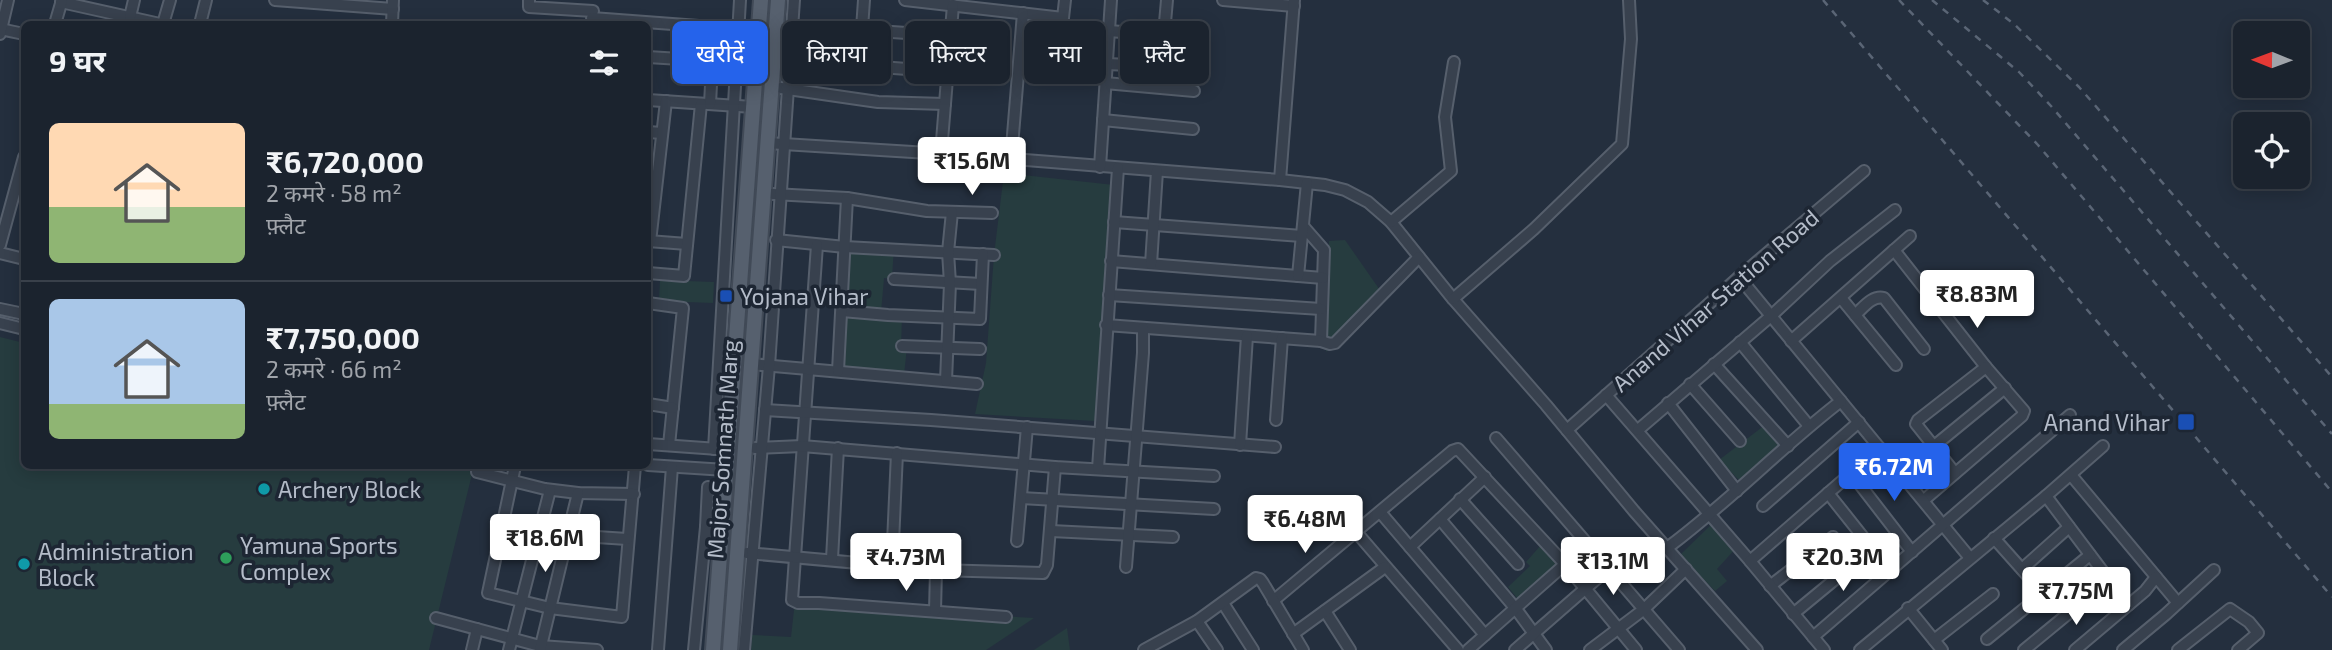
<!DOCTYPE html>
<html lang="hi">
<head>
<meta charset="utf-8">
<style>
	body { margin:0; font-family:"Exo 2","Noto Sans Devanagari",sans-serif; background:#282f3a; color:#f1f3f6; height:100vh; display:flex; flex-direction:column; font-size:26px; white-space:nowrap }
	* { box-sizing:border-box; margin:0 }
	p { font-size:23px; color:#a0a4aa }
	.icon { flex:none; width:38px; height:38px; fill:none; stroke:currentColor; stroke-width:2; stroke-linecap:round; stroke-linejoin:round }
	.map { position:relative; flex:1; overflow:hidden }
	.panel { position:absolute; left:21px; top:21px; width:630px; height:448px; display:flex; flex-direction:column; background:#1b232e; border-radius:10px; box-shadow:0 4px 18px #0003,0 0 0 2px #39404a }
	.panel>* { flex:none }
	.banner { position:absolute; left:672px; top:21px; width:665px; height:63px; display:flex; gap:14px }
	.needle { width:46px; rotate:271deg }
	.controls { position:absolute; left:2233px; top:21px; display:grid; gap:14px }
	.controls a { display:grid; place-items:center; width:77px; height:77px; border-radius:10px; background:#1b232e; box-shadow:0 4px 18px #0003,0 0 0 2px #39404a; font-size:35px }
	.price { position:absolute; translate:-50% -60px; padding:0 16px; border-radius:7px; background:#fff; color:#222; font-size:23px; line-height:46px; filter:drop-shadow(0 2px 4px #0008) }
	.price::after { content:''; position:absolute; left:50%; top:42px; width:21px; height:16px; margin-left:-10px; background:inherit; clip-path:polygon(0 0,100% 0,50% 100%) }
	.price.selected { background:#2563eb; color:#fff }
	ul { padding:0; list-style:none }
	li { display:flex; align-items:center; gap:21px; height:175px; padding:0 28px }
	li+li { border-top:2px solid #39404a }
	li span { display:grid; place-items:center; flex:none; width:196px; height:140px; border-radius:10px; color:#555 }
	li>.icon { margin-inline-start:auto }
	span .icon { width:84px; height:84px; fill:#fffc; stroke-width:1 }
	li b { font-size:30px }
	h2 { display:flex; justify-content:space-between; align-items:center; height:84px; padding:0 28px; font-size:30px }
	.chip { padding:0 24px; border-radius:10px; background:#1b232e; box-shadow:0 4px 18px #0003,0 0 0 2px #39404a; font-size:24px; line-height:63px }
	.chip.selected { background:#2563eb; color:#fff }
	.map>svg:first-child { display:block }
	.green { fill:#263c3f }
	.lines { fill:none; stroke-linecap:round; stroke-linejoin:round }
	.minor-casing { stroke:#565f6c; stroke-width:14 }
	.major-casing { stroke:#414a57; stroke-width:18 }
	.minor { stroke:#38414e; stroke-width:10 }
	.major { stroke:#56606e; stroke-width:14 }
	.rail { stroke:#5a6575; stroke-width:2.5; stroke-dasharray:7 7; stroke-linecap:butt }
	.transit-dot { fill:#1a4fb4; stroke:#1d2633; stroke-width:2.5 }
	.culture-dot { fill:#0f9aa8; stroke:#1d2633; stroke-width:2.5 }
	.leisure-dot { fill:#2e9e5b; stroke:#1d2633; stroke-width:2.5 }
	.labels { text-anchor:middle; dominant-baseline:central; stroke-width:7; stroke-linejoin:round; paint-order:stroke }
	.poi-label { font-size:23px; fill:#b4bcc9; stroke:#1d2633; text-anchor:start }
	.street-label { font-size:23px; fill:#b4bcc9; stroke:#1d2633 }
</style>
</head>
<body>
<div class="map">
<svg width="2332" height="650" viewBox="0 0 2332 650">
	<rect width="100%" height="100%" fill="#242f3e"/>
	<g class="green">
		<path d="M 1004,173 L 1114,185 L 1095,421 L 975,414 L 986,363 L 994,255 Z"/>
		<path d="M 1345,240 L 1382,293 L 1326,352 L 1329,241 Z"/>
		<path d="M 848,243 L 894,246 L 892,279 L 884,278 L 881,313 L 902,316 L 901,347 L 907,347 L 904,375 L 840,368 Z"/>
		<path d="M 660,280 L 714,282 L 713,303 L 659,301 Z"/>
		<path d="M 0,337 L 24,343 L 24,466 L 474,466 L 429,650 L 0,650 Z"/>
		<path d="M 1765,425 L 1780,444 L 1739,480 L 1719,460 Z"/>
		<path d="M 1715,521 L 1737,547 L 1717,569 L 1727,581 L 1715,591 L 1680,555 Z"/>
		<path d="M 1541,545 L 1557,565 L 1518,599 L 1508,587 L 1530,566 L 1526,562 Z"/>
		<path d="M 795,601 L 836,606 L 1034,618 L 986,650 L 751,650 L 752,635 L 791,637 Z"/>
		<path d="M 1067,628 L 1070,650 L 1034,650 Z"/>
	</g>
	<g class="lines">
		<g class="minor-casing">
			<g id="minor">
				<path d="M 275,0 L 393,9"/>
				<path d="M 529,0 L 529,7 L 593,11"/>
				<path d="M 864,0 L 860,57 L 862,63 L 867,66 L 947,72"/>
				<path d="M 905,0 L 1063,18 L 1065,0"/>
				<path d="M 1223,0 L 1294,6"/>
				<path d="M 61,2 L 160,24"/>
				<path d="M 130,17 L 134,0"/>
				<path d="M 592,18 L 739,29"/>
				<path d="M 55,24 L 62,0"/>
				<path d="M 163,24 L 170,0"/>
				<path d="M 200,24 L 206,0"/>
				<path d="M 392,24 L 393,0"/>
				<path d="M 0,29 L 24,34"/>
				<path d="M 862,30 L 951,36"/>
				<path d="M 1109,31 L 1200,38"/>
				<path d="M 0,34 L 8,0"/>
				<path d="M 1164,34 L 1167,0"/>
				<path d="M 648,57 L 712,61"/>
				<path d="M 1107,64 L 1197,68"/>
				<path d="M 1105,83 L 1194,91"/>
				<path d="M 781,88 L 878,102 L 945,104"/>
				<path d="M 648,100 L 753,107"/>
				<path d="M 710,104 L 714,27"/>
				<path d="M 1103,120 L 1193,129"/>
				<path d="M 648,132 L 662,133"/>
				<path d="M 767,143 L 961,155 L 1280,180 L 1325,185 L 1345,190 L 1368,202 L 1391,222 L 1453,299 L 1546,405 L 1634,511 L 1757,650"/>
				<path d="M 941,153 L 953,5"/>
				<path d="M 1011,159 L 1023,13"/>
				<path d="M 1100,167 L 1111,0"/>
				<path d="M 1280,180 L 1294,0"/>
				<path d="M 773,194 L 847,198 L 927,211 L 992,213"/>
				<path d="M 1114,222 L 1302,236"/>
				<path d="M 1391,222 L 1451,171 L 1445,117 L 1454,62"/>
				<path d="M 1303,226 L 1324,250 L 1321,341"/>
				<path d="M 776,240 L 845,247 L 994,255"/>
				<path d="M 648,241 L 687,244"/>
				<path d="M 650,242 L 666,101"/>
				<path d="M 0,245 L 24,157"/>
				<path d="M 817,245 L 792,600 L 798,603 L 819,603 L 1006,617"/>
				<path d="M 1894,250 L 1986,367 L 2024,411 L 2022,416 L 1924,500"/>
				<path d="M 0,253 L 24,259"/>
				<path d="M 1111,261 L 1323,278"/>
				<path d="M 1151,264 L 1157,171"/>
				<path d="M 648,273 L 684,276 L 701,104"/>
				<path d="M 1298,276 L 1307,183"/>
				<path d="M 1739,277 L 1970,558"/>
				<path d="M 894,279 L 981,284"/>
				<path d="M 1109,295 L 1321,309"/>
				<path d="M 1841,298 L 1896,365"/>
				<path d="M 1453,299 L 1534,229 L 1622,144 L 1631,39 L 1629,0"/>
				<path d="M 648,303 L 683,308 L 669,445"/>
				<path d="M 0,309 L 24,314"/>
				<path d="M 842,311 L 888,315 L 980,319 L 983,254"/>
				<path d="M 1855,315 C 1863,308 1872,295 1884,298 L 1924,349"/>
				<path d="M 0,323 L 24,329"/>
				<path d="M 1106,325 L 1321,341 L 1330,344 L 1335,343 L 1419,257"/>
				<path d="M 1791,341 L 1910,236"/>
				<path d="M 1740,342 L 1809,426"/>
				<path d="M 902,346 L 980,349"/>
				<path d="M 751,364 L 977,384"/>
				<path d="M 1714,364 L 1788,446"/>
				<path d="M 838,371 L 847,198"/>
				<path d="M 946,381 L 950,283 L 948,252 L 952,212"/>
				<path d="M 1690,384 L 1740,441"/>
				<path d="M 1606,395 L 1750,561"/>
				<path d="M 1668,403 L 1737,491"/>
				<path d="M 648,404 L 673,408"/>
				<path d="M 765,410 L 931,420 L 1275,447"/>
				<path d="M 1276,420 L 1282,338"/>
				<path d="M 1567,430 L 1739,277 L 1864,171"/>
				<path d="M 1638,430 L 1771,316 L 1830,261 L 1895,210"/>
				<path d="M 1496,438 L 1679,650"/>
				<path d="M 648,444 L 718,449"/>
				<path d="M 1240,445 L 1247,336"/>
				<path d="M 1933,447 L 2005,388"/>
				<path d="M 755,448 L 802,446 L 1055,467 L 1214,476"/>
				<path d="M 714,449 L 740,0"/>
				<path d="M 648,465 L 726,470"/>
				<path d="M 515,466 L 488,593 L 550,608 L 622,617 L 635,466"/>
				<path d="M 1098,469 L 1118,168"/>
				<path d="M 477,472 L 545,489 L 578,493 L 634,494"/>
				<path d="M 1851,473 L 1912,552"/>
				<path d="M 1955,473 L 1916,424 L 1918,420 L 1986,367"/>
				<path d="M 2071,475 L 2178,603"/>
				<path d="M 1828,493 L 1890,571"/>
				<path d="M 2046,496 L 2128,605"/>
				<path d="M 1021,498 L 1214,509"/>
				<path d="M 1460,499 L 1518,564"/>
				<path d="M 1763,506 L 1859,422"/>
				<path d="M 1380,512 L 1485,635"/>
				<path d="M 1440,519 L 1516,609 L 1546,650"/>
				<path d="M 706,527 L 708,487"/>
				<path d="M 1051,531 L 1173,537"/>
				<path d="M 1357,533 L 1458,650"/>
				<path d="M 567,535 L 627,539"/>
				<path d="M 1994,538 L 2043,593"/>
				<path d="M 1017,541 L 1027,427"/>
				<path d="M 1410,547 L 1485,477"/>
				<path d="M 1667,548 C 1728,503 1781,447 1841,401"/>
				<path d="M 747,553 L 936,570 L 1043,573 L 1047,565 L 1055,467"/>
				<path d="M 832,559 L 838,448"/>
				<path d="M 892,565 L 897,453"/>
				<path d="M 1126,567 L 1143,353 L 1143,328"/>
				<path d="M 2022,569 L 2069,527"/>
				<path d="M 1770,586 L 1833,537"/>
				<path d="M 1273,601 L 1452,451 L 1458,449 L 1565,564 L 1636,650"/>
				<path d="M 1223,603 L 1253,650"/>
				<path d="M 1908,608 L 1942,650"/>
				<path d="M 935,611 L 936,570"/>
				<path d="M 1325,611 L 1350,650"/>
				<path d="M 1793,614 L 1873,548"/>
				<path d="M 436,618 L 540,646 L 597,650"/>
				<path d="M 1197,621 L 1217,650"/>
				<path d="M 1293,634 L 1385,567"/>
				<path d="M 1813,637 L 2070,415"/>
				<path d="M 1987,639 L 2090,555"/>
				<path d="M 1934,640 L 1993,594"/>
				<path d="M 472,650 L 477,629"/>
				<path d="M 509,650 L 550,490"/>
				<path d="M 540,650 L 578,493"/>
				<path d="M 658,650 L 672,467"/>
				<path d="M 694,650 L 706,527 L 723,513"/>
				<path d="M 744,650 L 769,366 L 794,0"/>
				<path d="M 1144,650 L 1197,621 L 1256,578 L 1260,579 L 1263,583 L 1303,650"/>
				<path d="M 1468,650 L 1588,544"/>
				<path d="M 1515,650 L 1609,568"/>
				<path d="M 1590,650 L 1643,610 L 1686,569"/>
				<path d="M 1824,650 L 1750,561 L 1880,448"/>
				<path d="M 1860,650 L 2046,496 L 2103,446"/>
				<path d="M 2024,650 L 2109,580"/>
				<path d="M 2075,650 L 2145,591 L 2156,577"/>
				<path d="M 2123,650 L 2165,615 L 2214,570"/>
				<path d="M 2178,650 L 2230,609 L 2249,622 L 2258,633 L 2238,650"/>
			</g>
		</g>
		<g class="major-casing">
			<g id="major">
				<path d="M 713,650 L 761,0"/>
				<path d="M 730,650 L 778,0"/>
			</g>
		</g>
		<use href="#minor" class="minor"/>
		<use href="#major" class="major"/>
		<g class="rail">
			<path d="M 1823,0 L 2332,597"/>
			<path d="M 1899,0 L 2038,145 L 2332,492"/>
			<path d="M 1932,0 L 2019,72 L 2051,106 L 2332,434"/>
			<path d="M 1983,0 L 2014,24 L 2079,87 L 2332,377"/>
		</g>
	</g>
	<g class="transit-dot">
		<rect x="719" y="289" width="14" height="14" rx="3.5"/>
		<rect x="2177" y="413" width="18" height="18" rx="3.5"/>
	</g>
	<g class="culture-dot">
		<circle cx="264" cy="489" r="7"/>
		<circle cx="24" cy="564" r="7"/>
	</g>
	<circle class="leisure-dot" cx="226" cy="558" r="7"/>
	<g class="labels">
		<g class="poi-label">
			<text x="740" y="296">Yojana Vihar</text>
			<text x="2170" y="422" text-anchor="end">Anand Vihar</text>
			<text x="278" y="489">Archery Block</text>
			<text x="240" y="545">Yamuna Sports<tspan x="240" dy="26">Complex</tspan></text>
			<text x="38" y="551">Administration<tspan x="38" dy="26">Block</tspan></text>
		</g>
		<g class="street-label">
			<text transform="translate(1715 300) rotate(-41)">Anand Vihar Station Road</text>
			<text transform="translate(722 449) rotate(-86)">Major Somnath Marg</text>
		</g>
	</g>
</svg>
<div class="controls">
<a><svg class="needle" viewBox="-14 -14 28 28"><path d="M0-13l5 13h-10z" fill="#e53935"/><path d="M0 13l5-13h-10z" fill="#a0a4aa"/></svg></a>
<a><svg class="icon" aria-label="locate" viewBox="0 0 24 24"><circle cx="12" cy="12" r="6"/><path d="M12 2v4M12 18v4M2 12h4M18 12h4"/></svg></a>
</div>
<b class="price" style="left:972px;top:197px">₹15.6M</b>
<b class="price" style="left:1977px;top:330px">₹8.83M</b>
<b class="price selected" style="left:1894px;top:503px">₹6.72M</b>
<b class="price" style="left:1305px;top:555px">₹6.48M</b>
<b class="price" style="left:545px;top:574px">₹18.6M</b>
<b class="price" style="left:906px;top:593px">₹4.73M</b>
<b class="price" style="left:1843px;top:593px">₹20.3M</b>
<b class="price" style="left:1613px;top:597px">₹13.1M</b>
<b class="price" style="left:2076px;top:627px">₹7.75M</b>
<div class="banner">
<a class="chip selected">खरीदें</a>
<a class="chip">किराया</a>
<a class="chip">फ़िल्टर</a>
<a class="chip">नया</a>
<a class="chip">फ़्लैट</a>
</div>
<section class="panel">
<h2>9 घर<svg class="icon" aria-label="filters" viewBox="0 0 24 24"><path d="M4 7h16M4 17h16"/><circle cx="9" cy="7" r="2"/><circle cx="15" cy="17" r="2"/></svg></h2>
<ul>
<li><span style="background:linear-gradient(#ffd9b3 60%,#8fb573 0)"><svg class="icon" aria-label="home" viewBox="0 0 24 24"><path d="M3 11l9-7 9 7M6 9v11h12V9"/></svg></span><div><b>₹6,720,000</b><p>2 कमरे · 58 m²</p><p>फ़्लैट</p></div></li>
<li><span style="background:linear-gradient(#a9c7e8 75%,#8fb573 0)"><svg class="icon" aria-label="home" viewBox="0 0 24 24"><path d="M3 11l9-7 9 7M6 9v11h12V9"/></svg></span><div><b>₹7,750,000</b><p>2 कमरे · 66 m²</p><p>फ़्लैट</p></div></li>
</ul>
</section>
</div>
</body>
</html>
